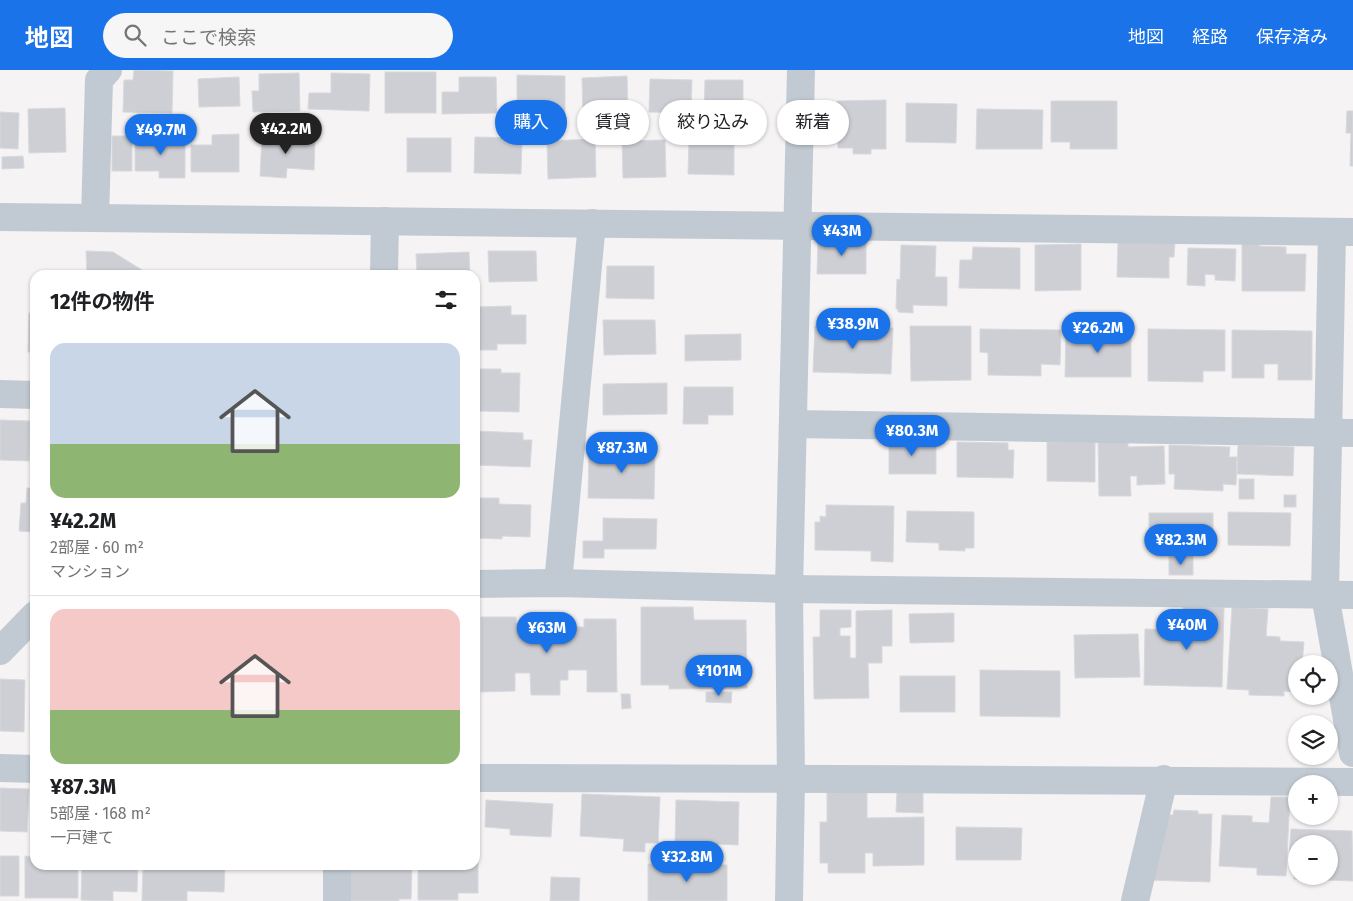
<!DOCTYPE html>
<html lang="ja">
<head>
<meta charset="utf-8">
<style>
	body { margin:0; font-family:"Fira Sans","Noto Sans JP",sans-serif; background:#f6f6f6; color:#202124; height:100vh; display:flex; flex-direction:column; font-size:19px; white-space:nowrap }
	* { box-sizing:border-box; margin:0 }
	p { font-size:16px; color:#757577 }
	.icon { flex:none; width:28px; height:28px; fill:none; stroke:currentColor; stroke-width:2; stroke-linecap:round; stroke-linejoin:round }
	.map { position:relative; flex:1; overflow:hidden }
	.panel { position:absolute; left:30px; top:200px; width:450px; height:600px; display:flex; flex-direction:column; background:#fff; border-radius:15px; box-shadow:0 1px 4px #0004 }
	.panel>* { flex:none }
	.banner { position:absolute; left:495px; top:30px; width:475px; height:45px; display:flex; gap:10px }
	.buttons { position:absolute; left:1288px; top:585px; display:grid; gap:10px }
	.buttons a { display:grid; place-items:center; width:50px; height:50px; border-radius:50%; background:#fff; box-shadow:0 1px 4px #0004; font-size:25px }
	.price { position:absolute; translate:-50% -42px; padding:0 11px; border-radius:18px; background:#1a73e8; color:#fff; font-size:16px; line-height:32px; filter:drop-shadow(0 1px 2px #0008) }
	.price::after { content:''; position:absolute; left:50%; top:30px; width:15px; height:11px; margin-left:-8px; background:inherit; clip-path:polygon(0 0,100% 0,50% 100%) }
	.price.selected { background:#222; color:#fff }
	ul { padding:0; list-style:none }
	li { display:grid; align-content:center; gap:10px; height:265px; padding:0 20px }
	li+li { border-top:1px solid #e0e0e0 }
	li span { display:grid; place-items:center; height:155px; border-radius:15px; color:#555 }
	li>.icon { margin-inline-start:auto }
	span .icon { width:90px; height:90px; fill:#fffc; stroke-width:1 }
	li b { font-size:21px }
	h2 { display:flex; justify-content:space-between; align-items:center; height:60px; padding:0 20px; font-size:21px }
	.tag { padding:0 18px; border-radius:22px; background:#fff; box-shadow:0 1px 4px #0004; font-size:18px; line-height:45px }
	.tag.selected { background:#1a73e8; color:#fff }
	header { display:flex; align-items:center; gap:30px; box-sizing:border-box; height:70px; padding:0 25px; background:#1a73e8; color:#fff }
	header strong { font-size:24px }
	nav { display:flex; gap:28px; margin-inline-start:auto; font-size:18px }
	.search { width:350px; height:45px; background:#f6f6f6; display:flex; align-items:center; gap:12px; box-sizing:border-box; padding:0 18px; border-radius:28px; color:#757577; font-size:19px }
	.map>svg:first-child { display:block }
	.building { fill:#cdcfd5; stroke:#d7d9de; fill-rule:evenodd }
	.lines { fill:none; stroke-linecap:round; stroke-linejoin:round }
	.minor { stroke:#c1cad2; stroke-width:28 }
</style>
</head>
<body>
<header>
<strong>地図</strong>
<div class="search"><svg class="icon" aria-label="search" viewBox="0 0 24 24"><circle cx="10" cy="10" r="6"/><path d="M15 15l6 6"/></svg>ここで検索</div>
<nav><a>地図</a><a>経路</a><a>保存済み</a></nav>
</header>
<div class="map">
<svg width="1353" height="831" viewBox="0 0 1353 831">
	<rect width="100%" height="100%" fill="#f5f3f3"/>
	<g class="building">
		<path d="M 134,0 L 173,1 L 172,43 L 123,42 L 124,10 L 133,10 Z"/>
		<rect x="385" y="2" width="51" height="41"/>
		<path d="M 299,3 L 300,41 L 253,42 L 252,21 L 259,21 L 259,4 Z"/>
		<path d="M 331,3 L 370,4 L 369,41 L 308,39 L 309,23 L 331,23 Z"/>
		<path d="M 517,5 L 565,6 L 565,45 L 517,45 Z"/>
		<path d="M 627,6 L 628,44 L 583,46 L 582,8 Z"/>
		<path d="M 239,7 L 240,36 L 199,37 L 198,9 Z"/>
		<path d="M 459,7 L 496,7 L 497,43 L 442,44 L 442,22 L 459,22 Z"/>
		<path d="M 650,9 L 692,10 L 691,43 L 649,42 Z"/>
		<path d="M 705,10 L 743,10 L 743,46 L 704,46 Z"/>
		<path d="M 886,30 L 886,79 L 871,79 L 871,84 L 853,84 L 853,78 L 838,78 L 837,31 Z"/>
		<path d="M 1051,31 L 1117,31 L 1117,79 L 1070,79 L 1070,72 L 1051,72 Z"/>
		<path d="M 906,33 L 957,34 L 956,73 L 906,72 Z"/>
		<path d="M 65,38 L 66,82 L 29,83 L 28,39 Z"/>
		<path d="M 977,39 L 1043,40 L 1042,79 L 976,79 Z"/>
		<path d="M 1347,41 L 1353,41 L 1353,96 L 1350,96 L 1351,63 L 1346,63 Z"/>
		<path d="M 0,42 L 19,43 L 18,79 L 0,78 Z"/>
		<path d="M 239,64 L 239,102 L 191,102 L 191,75 L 212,75 L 212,65 Z"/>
		<rect x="112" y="66" width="20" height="35"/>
		<path d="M 262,66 L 315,69 L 314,100 L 287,98 L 286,108 L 260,106 Z"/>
		<path d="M 135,67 L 185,67 L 185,108 L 159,108 L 159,101 L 135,101 Z"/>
		<path d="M 475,67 L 522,68 L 521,104 L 474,103 Z"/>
		<rect x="407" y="68" width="44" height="34"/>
		<path d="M 595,69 L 596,107 L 548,109 L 547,71 Z"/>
		<path d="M 665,70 L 666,107 L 623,108 L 622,71 Z"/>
		<path d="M 689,71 L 734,71 L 734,105 L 688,104 Z"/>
		<path d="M 23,86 L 24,98 L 2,99 L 2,87 Z"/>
		<path d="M 866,169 L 866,204 L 817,204 L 818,170 Z"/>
		<path d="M 1118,172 L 1175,172 L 1174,187 L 1169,187 L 1169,208 L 1117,207 Z"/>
		<path d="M 1242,172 L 1260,172 L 1259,176 L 1286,177 L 1286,184 L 1306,184 L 1305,221 L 1242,221 Z"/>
		<path d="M 1081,174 L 1081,220 L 1035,221 L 1035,175 Z"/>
		<path d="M 901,175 L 936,176 L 935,207 L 947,207 L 947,236 L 913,235 L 913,243 L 898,242 L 898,239 L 896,239 L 897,209 L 900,210 Z"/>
		<path d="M 973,177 L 1020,178 L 1020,219 L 959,218 L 960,190 L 972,190 Z"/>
		<path d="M 1188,178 L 1236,179 L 1235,211 L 1215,210 L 1215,205 L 1205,204 L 1205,216 L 1187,215 Z"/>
		<path d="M 86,181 L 113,182 L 142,200 L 137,205 L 87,205 Z"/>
		<path d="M 488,181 L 536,181 L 537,211 L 489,212 Z"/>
		<path d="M 469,182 L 470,205 L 417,205 L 416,184 Z"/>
		<path d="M 607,196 L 654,196 L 654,229 L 606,228 Z"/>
		<path d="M 511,236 L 511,245 L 526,245 L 526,274 L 497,274 L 497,280 L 475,280 L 475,237 Z"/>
		<path d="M 29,243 L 35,243 L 35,282 L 28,282 Z"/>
		<path d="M 603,250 L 655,250 L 656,284 L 604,285 Z"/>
		<path d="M 815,256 L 893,258 L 891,304 L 813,302 Z"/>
		<path d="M 910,256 L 971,256 L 971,310 L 911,311 Z"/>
		<path d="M 980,259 L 1061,260 L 1060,295 L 1041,294 L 1041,306 L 988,305 L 988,283 L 980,282 Z"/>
		<path d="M 1148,259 L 1225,260 L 1225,301 L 1203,301 L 1203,312 L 1148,311 Z"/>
		<path d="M 1066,260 L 1131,260 L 1131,307 L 1065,307 Z"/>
		<path d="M 1232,260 L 1312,261 L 1312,310 L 1278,310 L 1278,294 L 1264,294 L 1264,308 L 1232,308 Z"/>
		<path d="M 741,264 L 741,290 L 685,291 L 685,265 Z"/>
		<path d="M 475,299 L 501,299 L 501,303 L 520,303 L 519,342 L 475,341 Z"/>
		<path d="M 667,313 L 667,344 L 603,345 L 603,314 Z"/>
		<path d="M 684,317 L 733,317 L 733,345 L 708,345 L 708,354 L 683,354 Z"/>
		<path d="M 0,350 L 30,351 L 29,391 L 0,390 Z"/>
		<path d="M 475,361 L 523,363 L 523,370 L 532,370 L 530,397 L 475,395 Z"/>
		<path d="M 1128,368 L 1128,377 L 1164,376 L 1165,414 L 1137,415 L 1137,406 L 1130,406 L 1131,426 L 1099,426 L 1098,369 Z"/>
		<rect x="889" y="370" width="47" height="34"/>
		<path d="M 957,372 L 1008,373 L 1008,380 L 1014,380 L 1013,408 L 957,407 Z"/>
		<path d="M 1047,372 L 1095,372 L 1095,412 L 1047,411 Z"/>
		<path d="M 1169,375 L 1230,377 L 1229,387 L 1237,387 L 1236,415 L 1223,414 L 1223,421 L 1174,419 L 1175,404 L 1169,404 Z"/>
		<path d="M 1238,375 L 1294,377 L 1293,406 L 1237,404 Z"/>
		<path d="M 589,380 L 655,381 L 654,429 L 588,428 Z"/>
		<rect x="1239" y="409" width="15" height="20"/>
		<path d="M 27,418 L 35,418 L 35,462 L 19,461 L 21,433 L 26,433 Z"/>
		<rect x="1284" y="425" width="12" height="12"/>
		<path d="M 475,428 L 499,428 L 499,434 L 531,435 L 530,467 L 502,466 L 502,469 L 475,468 Z"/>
		<path d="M 826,435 L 894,436 L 893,492 L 871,491 L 871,481 L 815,480 L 815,452 L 820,452 L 820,446 L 826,447 Z"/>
		<path d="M 907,441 L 974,442 L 974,478 L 965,478 L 965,481 L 939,480 L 939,473 L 906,472 Z"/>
		<path d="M 1228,442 L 1291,443 L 1290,476 L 1228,475 Z"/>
		<rect x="1149" y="443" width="64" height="30"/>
		<path d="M 603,448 L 657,449 L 656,479 L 604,479 L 604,488 L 583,488 L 583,471 L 603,471 Z"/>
		<rect x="1169" y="486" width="24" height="19"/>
		<path d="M 641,537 L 693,537 L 694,550 L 746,550 L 747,618 L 669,619 L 669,615 L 641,615 Z"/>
		<path d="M 1183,537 L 1224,538 L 1222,617 L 1144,615 L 1145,559 L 1183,560 Z"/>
		<path d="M 1232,537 L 1268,539 L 1266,566 L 1280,567 L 1280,571 L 1304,572 L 1302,594 L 1296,594 L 1296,622 L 1284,621 L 1284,626 L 1249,625 L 1249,620 L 1227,619 Z"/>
		<path d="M 820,540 L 851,540 L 851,557 L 840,558 L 840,566 L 850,566 L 850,588 L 856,588 L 856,541 L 892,540 L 892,576 L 882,576 L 882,593 L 868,593 L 869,628 L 814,629 L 813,567 L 820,567 Z"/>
		<path d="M 954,543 L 954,572 L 910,573 L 909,544 Z"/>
		<path d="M 481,547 L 516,547 L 516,553 L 538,553 L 539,547 L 557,547 L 557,557 L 584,557 L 584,549 L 616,549 L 617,622 L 587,622 L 587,600 L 568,600 L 568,610 L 560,610 L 560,625 L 531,625 L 530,603 L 515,603 L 515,621 L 481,622 Z"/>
		<path d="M 1138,564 L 1140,607 L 1075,608 L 1074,565 Z"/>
		<path d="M 980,600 L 1060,601 L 1060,647 L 980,646 Z"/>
		<rect x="900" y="606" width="55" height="36"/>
		<path d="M 31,608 L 35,608 L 35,649 L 30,649 Z"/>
		<path d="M 0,609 L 25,610 L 24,662 L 0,661 Z"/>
		<path d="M 706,622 L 732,622 L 731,633 L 706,632 Z"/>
		<path d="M 621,624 L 630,624 L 631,638 L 622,639 Z"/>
		<path d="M 0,718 L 29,719 L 27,762 L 0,761 Z"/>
		<path d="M 827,720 L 867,720 L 867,748 L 924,747 L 924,795 L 873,796 L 873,783 L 865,783 L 865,803 L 828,803 L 828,793 L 820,793 L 820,752 L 827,752 Z"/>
		<path d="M 897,722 L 923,722 L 923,743 L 896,742 Z"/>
		<path d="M 582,724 L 660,727 L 658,773 L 645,773 L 645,782 L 623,781 L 624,769 L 580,766 Z"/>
		<path d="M 1271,727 L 1290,727 L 1286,806 L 1257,805 L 1257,798 L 1219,796 L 1222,745 L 1252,746 L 1252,752 L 1269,753 Z"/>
		<path d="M 486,730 L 553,734 L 551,767 L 510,765 L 510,759 L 485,757 Z"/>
		<path d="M 676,730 L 739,732 L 738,775 L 718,774 L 718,782 L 698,781 L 699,774 L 675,773 Z"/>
		<path d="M 1174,740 L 1198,741 L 1198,744 L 1212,744 L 1210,812 L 1147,810 L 1149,744 L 1173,745 Z"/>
		<path d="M 956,757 L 1022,758 L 1021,790 L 956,790 Z"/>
		<path d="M 1291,759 L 1352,761 L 1353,811 L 1294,809 L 1295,788 L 1289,788 ZM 1296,774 L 1329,774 L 1329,806 L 1296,806 Z"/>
		<path d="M 479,769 L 479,784 L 475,784 L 475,770 Z"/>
		<path d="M 0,786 L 19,786 L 19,826 L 0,826 L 0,827 Z"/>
		<path d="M 25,786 L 35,787 L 35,795 L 78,795 L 78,828 L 25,828 Z"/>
		<path d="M 475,793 L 478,793 L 478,823 L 458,823 L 458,830 L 418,830 L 418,795 L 475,795 Z"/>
		<path d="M 648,794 L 727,795 L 727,831 L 648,831 Z"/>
		<path d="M 82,795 L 138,795 L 137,822 L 113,821 L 113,831 L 81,830 Z"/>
		<path d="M 143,795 L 225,795 L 224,822 L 187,821 L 187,831 L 142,831 Z"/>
		<path d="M 348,795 L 412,795 L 411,829 L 399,829 L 399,831 L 347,831 Z"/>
		<path d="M 551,807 L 580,808 L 579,831 L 550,831 Z"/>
	</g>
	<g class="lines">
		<g class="minor">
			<path d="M 0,147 L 1353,162"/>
			<path d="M 95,148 L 99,10 L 108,0"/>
			<path d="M 1332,162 L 1325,525 L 1353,683"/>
			<path d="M 384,205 L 385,151"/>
			<path d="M 0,324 L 35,325"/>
			<path d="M 793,354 L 1353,363"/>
			<path d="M 558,513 L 592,153"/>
			<path d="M 475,514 L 558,513 L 789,519 L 1353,525"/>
			<path d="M 0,581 L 35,545"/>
			<path d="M 0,698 L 35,699"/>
			<path d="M 475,708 C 768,710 1060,708 1353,712"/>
			<path d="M 337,831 L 337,795"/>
			<path d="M 789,831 L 791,710 L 789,519 L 801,0"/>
			<path d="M 1135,831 L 1164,709"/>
		</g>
	</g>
</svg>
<div class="buttons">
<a><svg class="icon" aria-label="locate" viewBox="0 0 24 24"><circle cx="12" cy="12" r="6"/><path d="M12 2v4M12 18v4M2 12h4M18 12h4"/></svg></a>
<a><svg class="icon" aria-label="layers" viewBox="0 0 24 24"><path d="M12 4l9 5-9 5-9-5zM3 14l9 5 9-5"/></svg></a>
<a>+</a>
<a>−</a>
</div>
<b class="price selected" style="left:286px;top:85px">¥42.2M</b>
<b class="price" style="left:161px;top:86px">¥49.7M</b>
<b class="price" style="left:842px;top:187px">¥43M</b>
<b class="price" style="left:853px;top:280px">¥38.9M</b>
<b class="price" style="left:1098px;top:284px">¥26.2M</b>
<b class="price" style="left:912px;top:387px">¥80.3M</b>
<b class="price" style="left:622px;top:404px">¥87.3M</b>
<b class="price" style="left:1181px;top:496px">¥82.3M</b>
<b class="price" style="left:1187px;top:581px">¥40M</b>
<b class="price" style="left:547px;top:584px">¥63M</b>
<b class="price" style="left:719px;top:627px">¥101M</b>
<b class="price" style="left:687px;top:813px">¥32.8M</b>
<div class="banner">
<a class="tag selected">購入</a>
<a class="tag">賃貸</a>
<a class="tag">絞り込み</a>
<a class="tag">新着</a>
</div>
<section class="panel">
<h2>12件の物件<svg class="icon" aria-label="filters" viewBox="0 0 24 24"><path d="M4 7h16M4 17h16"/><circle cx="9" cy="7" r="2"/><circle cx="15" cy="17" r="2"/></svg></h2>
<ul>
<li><span style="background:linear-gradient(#c9d6e8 65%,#8fb573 0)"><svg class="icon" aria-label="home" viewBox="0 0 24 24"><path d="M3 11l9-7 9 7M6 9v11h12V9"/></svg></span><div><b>¥42.2M</b><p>2部屋 · 60 m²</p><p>マンション</p></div></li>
<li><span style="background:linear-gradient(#f6c9c9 65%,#8fb573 0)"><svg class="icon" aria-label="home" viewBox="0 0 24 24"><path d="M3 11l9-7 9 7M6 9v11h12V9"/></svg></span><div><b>¥87.3M</b><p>5部屋 · 168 m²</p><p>一戸建て</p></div></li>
</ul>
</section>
</div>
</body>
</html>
